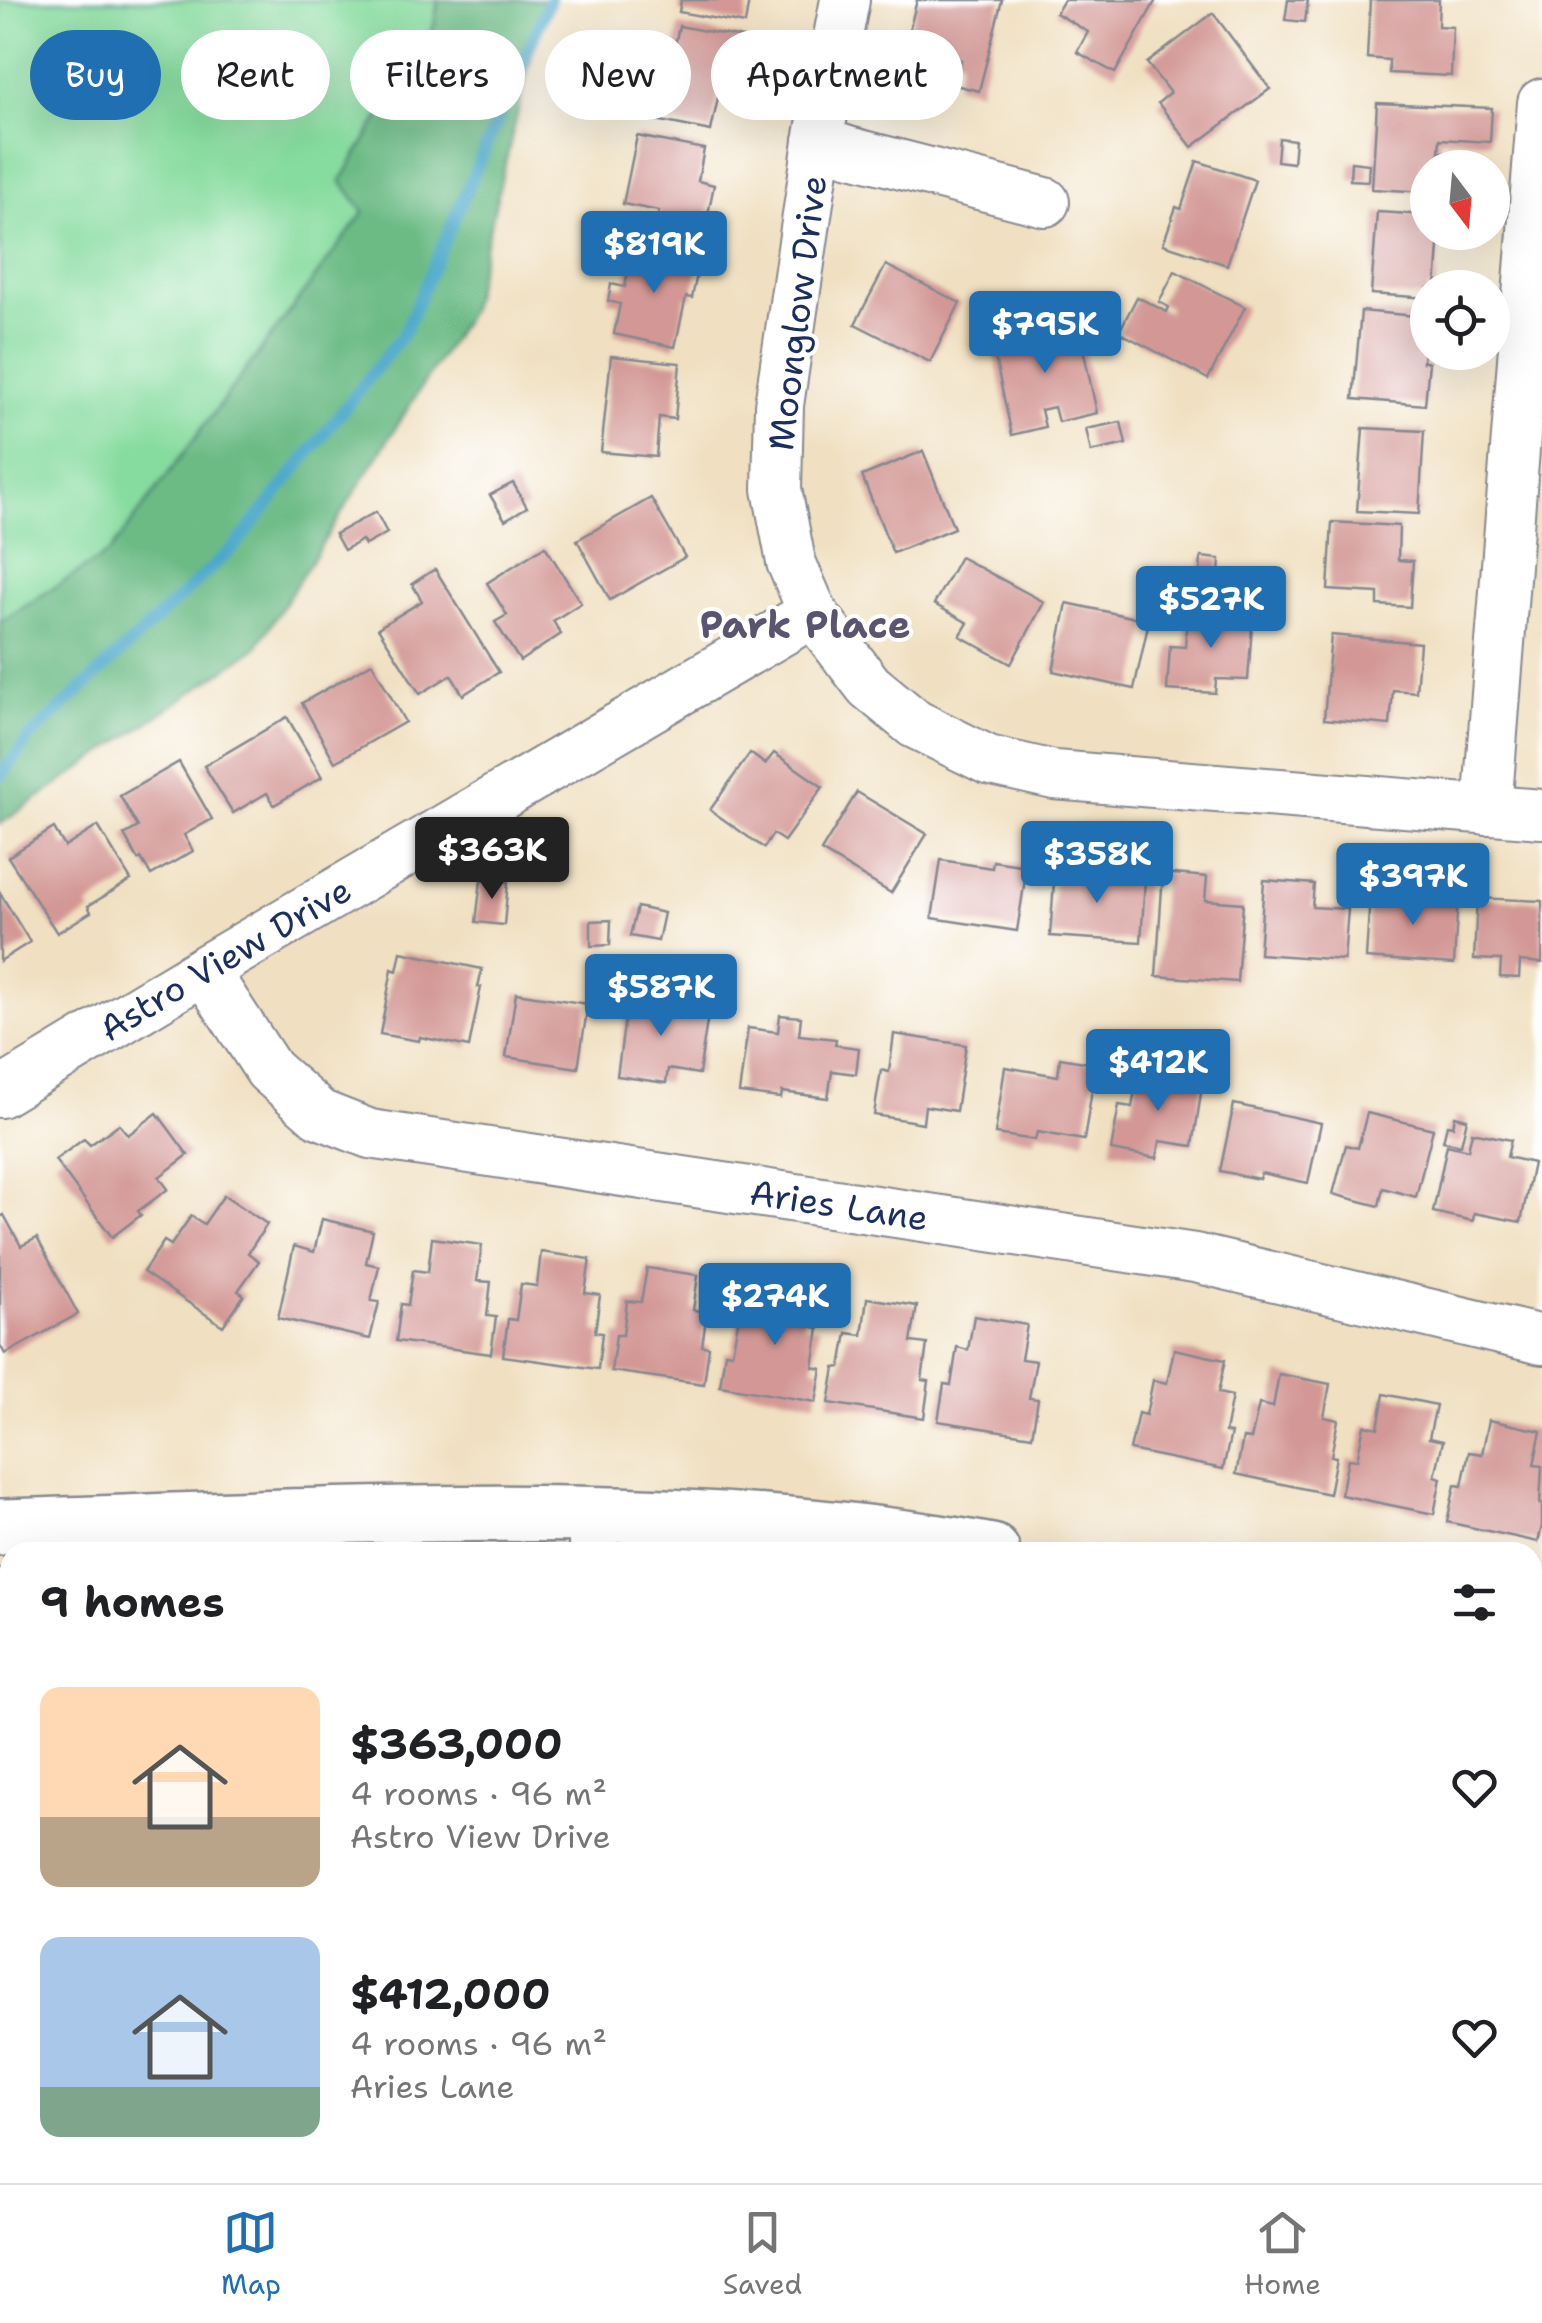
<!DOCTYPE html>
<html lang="en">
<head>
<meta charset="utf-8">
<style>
	body { margin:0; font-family:"Shantell Sans",sans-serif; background:#f6f6f6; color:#202124; height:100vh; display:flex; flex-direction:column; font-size:38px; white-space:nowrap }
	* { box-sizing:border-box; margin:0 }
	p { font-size:32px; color:#757577 }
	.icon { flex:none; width:55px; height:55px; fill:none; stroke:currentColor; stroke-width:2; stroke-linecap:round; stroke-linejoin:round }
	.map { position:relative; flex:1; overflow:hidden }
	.sheet { position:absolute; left:0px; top:1542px; width:1542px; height:642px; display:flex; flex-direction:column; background:#fff; border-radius:30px 30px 0 0; box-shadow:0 10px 40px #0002 }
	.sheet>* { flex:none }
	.top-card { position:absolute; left:30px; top:30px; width:1000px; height:90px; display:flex; gap:20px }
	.needle { width:65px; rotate:164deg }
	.fabs { position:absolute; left:1410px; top:150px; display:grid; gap:20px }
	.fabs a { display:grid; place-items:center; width:100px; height:100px; border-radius:50%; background:#fff; box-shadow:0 10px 40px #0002; font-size:50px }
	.price { position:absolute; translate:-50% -85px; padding:0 22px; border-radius:10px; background:#1f6fb2; color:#fff; font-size:32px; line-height:65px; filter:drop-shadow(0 2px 5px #0008) }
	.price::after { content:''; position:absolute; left:50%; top:60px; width:30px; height:22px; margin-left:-15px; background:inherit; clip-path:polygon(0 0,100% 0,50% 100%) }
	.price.active { background:#222; color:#fff }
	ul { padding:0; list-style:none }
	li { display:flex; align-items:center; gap:30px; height:250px; padding:0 40px }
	li span { display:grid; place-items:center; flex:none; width:280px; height:200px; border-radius:20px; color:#555 }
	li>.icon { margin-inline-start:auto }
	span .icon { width:120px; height:120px; fill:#fffc; stroke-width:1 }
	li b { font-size:42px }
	h2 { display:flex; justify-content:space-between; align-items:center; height:120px; padding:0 40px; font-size:42px }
	.tag { padding:0 35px; border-radius:45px; background:#fff; box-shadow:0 10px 40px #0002; font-size:35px; line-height:90px }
	.tag.active { background:#1f6fb2; color:#fff }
	.dock { display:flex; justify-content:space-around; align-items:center; height:140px; border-top:2px solid #e0e0e0; background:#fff; font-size:28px; color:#757577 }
	.dock a { display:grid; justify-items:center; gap:5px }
	.dock .active { color:#1f6fb2 }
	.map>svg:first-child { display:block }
	.green { fill:#86db9e; stroke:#50857e; stroke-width:2.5 }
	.forest { fill:#6cbb85; stroke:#447572; stroke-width:2.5 }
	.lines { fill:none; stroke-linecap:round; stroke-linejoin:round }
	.stream { stroke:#4ca8ca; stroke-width:12 }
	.building { fill:#d39895 }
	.minor-casing { stroke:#868890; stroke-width:52 }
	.secondary-casing { stroke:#868890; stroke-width:60 }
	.minor { stroke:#fff; stroke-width:48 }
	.secondary { stroke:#fff; stroke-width:55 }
	.labels { text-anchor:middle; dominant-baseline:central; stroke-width:8; stroke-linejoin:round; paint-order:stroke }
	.street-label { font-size:35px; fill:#1b2f5e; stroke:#fff }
	.neighbourhood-label { font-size:38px; font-weight:bold; fill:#5b5471; stroke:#fff }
</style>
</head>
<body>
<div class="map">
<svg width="1542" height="2183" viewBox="0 0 1542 2183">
	<rect width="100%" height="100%" fill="#fff"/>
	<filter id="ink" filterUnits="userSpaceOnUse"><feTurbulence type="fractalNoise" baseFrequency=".01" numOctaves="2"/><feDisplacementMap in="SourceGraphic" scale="20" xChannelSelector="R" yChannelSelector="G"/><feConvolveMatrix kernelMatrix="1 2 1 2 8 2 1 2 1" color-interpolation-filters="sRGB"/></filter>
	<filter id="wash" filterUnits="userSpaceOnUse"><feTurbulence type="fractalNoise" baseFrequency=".0048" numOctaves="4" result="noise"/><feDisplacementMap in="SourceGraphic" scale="40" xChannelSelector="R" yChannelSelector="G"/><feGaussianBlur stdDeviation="2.25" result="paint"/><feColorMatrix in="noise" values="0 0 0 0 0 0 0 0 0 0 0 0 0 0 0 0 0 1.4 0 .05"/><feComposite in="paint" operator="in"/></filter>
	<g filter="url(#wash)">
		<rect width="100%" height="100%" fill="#f0e0c1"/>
		<path class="green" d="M 0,0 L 438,0 L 434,26 L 341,181 L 364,212 L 110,552 L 0,622 Z"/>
		<path class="forest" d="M 438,0 L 545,0 L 469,312 L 256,648 L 0,824 L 0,622 L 110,552 L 364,212 L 341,181 L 434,26 Z"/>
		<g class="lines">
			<path class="stream" d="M 0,777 L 28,739 L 237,544 L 404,333 L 550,0"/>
		</g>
		<g id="blocks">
			<g class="building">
				<path d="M 681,0 L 749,0 L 745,24 L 679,12 Z"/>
				<path d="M 917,0 L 1002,0 L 979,91 L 955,85 L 961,60 L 905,47 Z"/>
				<path d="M 1064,0 L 1156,0 L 1115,73 L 1077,52 L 1088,32 L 1056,13 Z"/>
				<path d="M 1288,0 L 1308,0 L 1305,22 L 1285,20 Z"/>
				<path d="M 1370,0 L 1439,0 L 1438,26 L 1453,27 L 1451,76 L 1389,73 L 1389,60 L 1367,58 Z"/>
				<path d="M 1213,13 L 1270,89 L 1192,147 L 1158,103 L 1170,93 L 1147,63 Z"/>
				<path d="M 679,26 L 743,38 L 732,95 L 719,93 L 711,131 L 656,120 L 661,92 L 639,88 L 649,40 L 675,45 Z"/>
				<path d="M 1377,103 L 1492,108 L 1490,142 L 1440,139 L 1439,152 L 1444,152 L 1444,168 L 1428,168 L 1428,192 L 1372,189 Z"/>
				<path d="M 637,136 L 704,149 L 698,181 L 714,185 L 704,234 L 656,224 L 659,211 L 623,204 Z"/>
				<path d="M 1279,138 L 1295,140 L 1293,163 L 1277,161 Z"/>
				<path d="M 1197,161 L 1255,180 L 1227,265 L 1163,244 L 1176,207 L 1181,209 Z"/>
				<path d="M 1351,162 L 1369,164 L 1368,181 L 1350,180 Z"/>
				<path d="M 1377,212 L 1428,215 L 1428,232 L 1440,232 L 1436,288 L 1428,288 L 1428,298 L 1371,294 Z"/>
				<path d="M 633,246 L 700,260 L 692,298 L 686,297 L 675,347 L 614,334 L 620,304 L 608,301 L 611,284 L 625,287 Z"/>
				<path d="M 886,265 L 960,303 L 930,362 L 855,324 Z"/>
				<path d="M 1175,271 L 1245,307 L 1208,379 L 1119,332 L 1137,297 L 1167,312 L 1169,307 L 1159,302 Z"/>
				<path d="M 1361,311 L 1427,317 L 1423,362 L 1429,362 L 1425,405 L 1353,399 Z"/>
				<path d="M 1076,316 L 1097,413 L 1058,422 L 1054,407 L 1041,410 L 1045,427 L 1012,435 L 992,344 L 1039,333 L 1037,324 Z"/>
				<path d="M 611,356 L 680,363 L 675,419 L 659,417 L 656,457 L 601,452 Z"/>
				<path d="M 1121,422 L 1126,444 L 1091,452 L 1086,429 Z"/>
				<path d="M 1363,428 L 1424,431 L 1419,514 L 1357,511 Z"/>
				<path d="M 923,451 L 954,528 L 893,553 L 862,476 Z"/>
				<path d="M 513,483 L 527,507 L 505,520 L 490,495 Z"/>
				<path d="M 651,498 L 685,557 L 610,600 L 577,540 Z"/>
				<path d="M 376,512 L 387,533 L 365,545 L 362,540 L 344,550 L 335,534 Z"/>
				<path d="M 1332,522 L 1399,526 L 1398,560 L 1413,561 L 1410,607 L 1378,605 L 1378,593 L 1328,590 Z"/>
				<path d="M 545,546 L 581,603 L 553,621 L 561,634 L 520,661 L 495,622 L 507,615 L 487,583 Z"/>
				<path d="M 960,557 L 1044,602 L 1011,664 L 960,636 L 968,623 L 934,604 Z"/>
				<path d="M 1201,557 L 1220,559 L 1219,574 L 1200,572 Z"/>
				<path d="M 435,569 L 499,672 L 463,695 L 451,675 L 420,694 L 378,628 L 422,601 L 412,584 Z"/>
				<path d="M 1067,603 L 1149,621 L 1134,689 L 1053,671 Z"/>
				<path d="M 1188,608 L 1253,612 L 1248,680 L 1216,679 L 1215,693 L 1167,690 L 1170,646 L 1185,647 Z"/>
				<path d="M 1331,635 L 1420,643 L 1416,692 L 1393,690 L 1390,725 L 1324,719 Z"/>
				<path d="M 372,663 L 405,722 L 335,762 L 302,703 Z"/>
				<path d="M 287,717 L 322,777 L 274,805 L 267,793 L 233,813 L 204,766 Z"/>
				<path d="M 750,753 L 765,764 L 774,753 L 823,787 L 784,841 L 773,834 L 764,848 L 710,810 Z"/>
				<path d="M 179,762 L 212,819 L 184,835 L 193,851 L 151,875 L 141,858 L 138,860 L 124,835 L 138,827 L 120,796 Z"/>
				<path d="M 857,792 L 927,834 L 891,893 L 821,851 Z"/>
				<path d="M 98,826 L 131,880 L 88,906 L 91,912 L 57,933 L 8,857 L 54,828 L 65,847 Z"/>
				<path d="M 941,860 L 992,868 L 993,861 L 1027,866 L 1017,931 L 932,918 Z"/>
				<path d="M 1055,869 L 1097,871 L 1096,876 L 1145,879 L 1141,942 L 1050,936 Z"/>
				<path d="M 1163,873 L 1207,877 L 1205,900 L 1243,903 L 1237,982 L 1156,976 Z"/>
				<path d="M 481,880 L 508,882 L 504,925 L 476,922 Z"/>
				<path d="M 1264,880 L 1314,884 L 1312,907 L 1348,909 L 1344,960 L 1259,954 Z"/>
				<path d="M 0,893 L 30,942 L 0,961 Z"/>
				<path d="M 1417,893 L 1458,896 L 1454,964 L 1366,958 L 1370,894 L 1417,897 Z"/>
				<path d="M 1477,898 L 1542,901 L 1542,963 L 1520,961 L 1519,978 L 1500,977 L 1501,960 L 1474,959 Z"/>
				<path d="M 637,907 L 664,913 L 658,941 L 630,936 Z"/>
				<path d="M 611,920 L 610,945 L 591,946 L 591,921 Z"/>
				<path d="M 401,952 L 482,969 L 478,987 L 481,987 L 469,1047 L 420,1037 L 419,1041 L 380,1034 L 392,969 L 397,971 Z"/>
				<path d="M 516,993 L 588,1004 L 578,1068 L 506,1057 Z"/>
				<path d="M 628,996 L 709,1008 L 699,1074 L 668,1069 L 666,1083 L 617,1076 Z"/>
				<path d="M 780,1015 L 801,1017 L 799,1035 L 836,1039 L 835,1045 L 859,1048 L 856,1074 L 832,1071 L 828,1098 L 782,1092 L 781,1098 L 739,1093 L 748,1028 L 778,1032 Z"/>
				<path d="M 894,1034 L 966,1045 L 956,1111 L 925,1106 L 923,1123 L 874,1115 L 881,1070 L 889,1072 Z"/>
				<path d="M 1060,1058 L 1096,1064 L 1084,1140 L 1037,1132 L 1035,1140 L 995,1134 L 1005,1067 L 1058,1076 Z"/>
				<path d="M 1139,1069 L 1203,1080 L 1193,1146 L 1160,1141 L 1157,1158 L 1111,1150 L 1119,1105 L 1132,1107 Z"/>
				<path d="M 1234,1104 L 1321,1123 L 1308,1183 L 1261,1173 L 1259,1179 L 1220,1171 Z"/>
				<path d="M 157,1113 L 188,1155 L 159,1177 L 168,1189 L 138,1211 L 141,1215 L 112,1237 L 55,1160 L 84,1139 L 90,1145 L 119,1124 L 128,1135 Z"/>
				<path d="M 1367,1113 L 1433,1129 L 1416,1197 L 1383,1188 L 1379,1206 L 1333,1194 L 1346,1145 L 1358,1148 Z"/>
				<path d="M 1455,1116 L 1467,1119 L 1461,1145 L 1443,1141 L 1447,1125 L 1453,1126 Z"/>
				<path d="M 1472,1132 L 1511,1140 L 1507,1157 L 1533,1163 L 1521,1222 L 1474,1213 L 1473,1221 L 1433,1212 L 1447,1145 L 1468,1150 Z"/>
				<path d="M 224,1195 L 267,1224 L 248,1253 L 259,1261 L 238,1291 L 244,1295 L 223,1326 L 143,1272 L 164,1241 L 171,1245 L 191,1216 L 204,1224 Z"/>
				<path d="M 4,1215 L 21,1246 L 37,1238 L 78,1314 L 5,1354 L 0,1345 L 0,1217 Z"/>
				<path d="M 322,1219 L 373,1231 L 366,1263 L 379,1266 L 371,1301 L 379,1302 L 370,1339 L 278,1318 L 294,1246 L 314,1252 Z"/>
				<path d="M 432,1238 L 482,1245 L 477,1281 L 491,1282 L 487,1316 L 496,1317 L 491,1354 L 396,1341 L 401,1304 L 408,1305 L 413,1270 L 428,1272 Z"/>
				<path d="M 541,1252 L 590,1259 L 585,1293 L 600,1295 L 595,1332 L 602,1333 L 598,1369 L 503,1356 L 508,1319 L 516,1320 L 521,1284 L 537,1286 Z"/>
				<path d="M 647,1268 L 698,1275 L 693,1310 L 707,1312 L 702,1346 L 709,1347 L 704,1384 L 611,1371 L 616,1335 L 623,1335 L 627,1301 L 641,1302 Z"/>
				<path d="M 758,1285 L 808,1293 L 803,1325 L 819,1328 L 813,1367 L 822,1369 L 816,1402 L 720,1386 L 725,1352 L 732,1353 L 739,1317 L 752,1319 Z"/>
				<path d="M 867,1298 L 917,1306 L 911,1342 L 927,1344 L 922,1380 L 929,1381 L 924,1418 L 829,1403 L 835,1368 L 841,1367 L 847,1333 L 862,1335 Z"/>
				<path d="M 974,1316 L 1027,1325 L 1021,1359 L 1036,1361 L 1029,1398 L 1038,1399 L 1032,1436 L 938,1421 L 944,1384 L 951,1385 L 957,1347 L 968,1350 Z"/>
				<path d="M 1174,1349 L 1225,1360 L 1218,1393 L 1232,1396 L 1225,1432 L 1231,1433 L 1223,1469 L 1130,1450 L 1138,1413 L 1146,1415 L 1153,1380 L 1167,1383 Z"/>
				<path d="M 1279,1374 L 1330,1384 L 1324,1417 L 1338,1420 L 1331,1456 L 1336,1457 L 1329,1494 L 1236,1474 L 1243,1438 L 1251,1439 L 1259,1404 L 1273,1407 Z"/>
				<path d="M 1384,1394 L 1436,1405 L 1429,1438 L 1443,1441 L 1435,1476 L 1441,1478 L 1434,1514 L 1341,1495 L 1348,1459 L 1357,1460 L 1364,1425 L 1378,1428 Z"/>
				<path d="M 1489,1420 L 1541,1431 L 1534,1465 L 1542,1466 L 1540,1504 L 1542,1504 L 1542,1526 L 1538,1542 L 1447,1522 L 1455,1485 L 1462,1486 L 1469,1452 L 1482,1454 Z"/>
				<path d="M 10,1744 L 10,1820 L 0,1821 L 0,1745 Z"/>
				<path d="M 1540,1829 L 1542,1829 L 1542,1905 L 1532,1903 L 1532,1843 L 1537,1844 Z"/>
				<path d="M 1532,1911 L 1542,1913 L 1542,1997 L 1532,1995 Z"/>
				<path d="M 1532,2010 L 1542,2012 L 1542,2096 L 1532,2094 Z"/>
				<path d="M 1532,2107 L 1542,2109 L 1542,2183 L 1499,2183 L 1469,2177 L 1532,2175 Z"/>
				<path d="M 0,2125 L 10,2125 L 10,2175 L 38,2175 L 38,2183 L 0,2183 Z"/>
				<path d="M 94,2175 L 163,2175 L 149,2183 L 98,2183 Z"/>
				<rect x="390" y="2175" width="105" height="8"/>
				<rect x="1203" y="2175" width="65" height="8"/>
			</g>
		</g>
	</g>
	<g filter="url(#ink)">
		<use href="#blocks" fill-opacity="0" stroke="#868890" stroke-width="2.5"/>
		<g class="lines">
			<g class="minor-casing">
				<g id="minor">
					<path d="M 845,0 L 818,141 L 779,405 L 777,489 L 791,562 L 813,613 L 869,686 L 915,724 L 988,760 L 1054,775 L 1542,814"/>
					<path d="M 818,141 L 848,151 L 1045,202"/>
					<path d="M 1487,810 L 1542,103"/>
					<path id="s1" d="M 204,970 L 269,1070 L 319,1114 L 370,1134 L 1195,1258 L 1542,1340"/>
					<path id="s2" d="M 0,1093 L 204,970 L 813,613"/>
					<path d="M 593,1552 L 593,1514"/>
					<path d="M 0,1963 L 1,1963"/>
					<path d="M 564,2175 L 565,2183"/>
					<path d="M 1104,2175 L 1104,2183"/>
				</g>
			</g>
			<g class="secondary-casing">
				<g id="secondary">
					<path d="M 0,1527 C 330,1517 664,1492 992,1552"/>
					<path d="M 0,1597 L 10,1597"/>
					<path d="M 1532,1664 L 1542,1666"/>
					<path d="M 1532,1736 L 1542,1738"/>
				</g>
			</g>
			<use href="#minor" class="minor"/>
			<use href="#secondary" class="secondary"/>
		</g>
	</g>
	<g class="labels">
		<g class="street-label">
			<text transform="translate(797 313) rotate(-83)">Moonglow Drive</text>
			<text stroke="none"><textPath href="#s2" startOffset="262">Astro View Drive</textPath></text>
			<text stroke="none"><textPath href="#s1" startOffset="715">Aries Lane</textPath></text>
		</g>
		<g class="neighbourhood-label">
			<text x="805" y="624">Park Place</text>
		</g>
	</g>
</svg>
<div class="fabs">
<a><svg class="needle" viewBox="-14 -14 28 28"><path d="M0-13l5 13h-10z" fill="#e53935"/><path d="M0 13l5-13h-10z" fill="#757577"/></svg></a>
<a><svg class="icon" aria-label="locate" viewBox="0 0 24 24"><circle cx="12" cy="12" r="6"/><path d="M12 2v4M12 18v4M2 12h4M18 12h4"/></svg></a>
</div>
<b class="price" style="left:654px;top:296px">$819K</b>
<b class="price" style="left:1045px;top:376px">$795K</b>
<b class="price" style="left:1211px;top:651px">$527K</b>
<b class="price active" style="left:492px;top:902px">$363K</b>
<b class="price" style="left:1097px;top:906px">$358K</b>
<b class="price" style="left:1413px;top:928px">$397K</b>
<b class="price" style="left:661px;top:1039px">$587K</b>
<b class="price" style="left:1158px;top:1114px">$412K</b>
<b class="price" style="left:775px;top:1348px">$274K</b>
<div class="top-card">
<a class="tag active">Buy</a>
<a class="tag">Rent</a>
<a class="tag">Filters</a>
<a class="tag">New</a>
<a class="tag">Apartment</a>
</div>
<section class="sheet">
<h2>9 homes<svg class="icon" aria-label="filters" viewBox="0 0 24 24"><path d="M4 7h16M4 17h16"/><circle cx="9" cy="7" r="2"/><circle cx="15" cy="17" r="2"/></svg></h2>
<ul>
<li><span style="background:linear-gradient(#ffd9b3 65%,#b9a48a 0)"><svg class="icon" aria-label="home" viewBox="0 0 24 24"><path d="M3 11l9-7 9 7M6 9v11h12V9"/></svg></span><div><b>$363,000</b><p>4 rooms · 96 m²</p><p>Astro View Drive</p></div><svg class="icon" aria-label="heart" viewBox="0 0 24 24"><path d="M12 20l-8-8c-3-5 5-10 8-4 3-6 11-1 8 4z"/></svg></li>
<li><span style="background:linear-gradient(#a9c7e8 75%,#7fa58c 0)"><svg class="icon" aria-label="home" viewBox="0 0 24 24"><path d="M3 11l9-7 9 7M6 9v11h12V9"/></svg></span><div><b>$412,000</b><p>4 rooms · 96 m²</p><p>Aries Lane</p></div><svg class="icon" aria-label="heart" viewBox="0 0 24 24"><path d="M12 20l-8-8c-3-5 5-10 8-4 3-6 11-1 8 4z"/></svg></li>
</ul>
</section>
</div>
<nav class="dock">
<a class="active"><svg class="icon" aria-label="map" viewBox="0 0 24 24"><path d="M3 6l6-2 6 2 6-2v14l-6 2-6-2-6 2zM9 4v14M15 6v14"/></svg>Map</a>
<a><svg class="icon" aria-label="saved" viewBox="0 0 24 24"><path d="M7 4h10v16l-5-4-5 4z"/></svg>Saved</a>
<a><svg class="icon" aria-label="home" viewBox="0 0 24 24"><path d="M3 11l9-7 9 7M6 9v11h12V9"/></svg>Home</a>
</nav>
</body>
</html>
